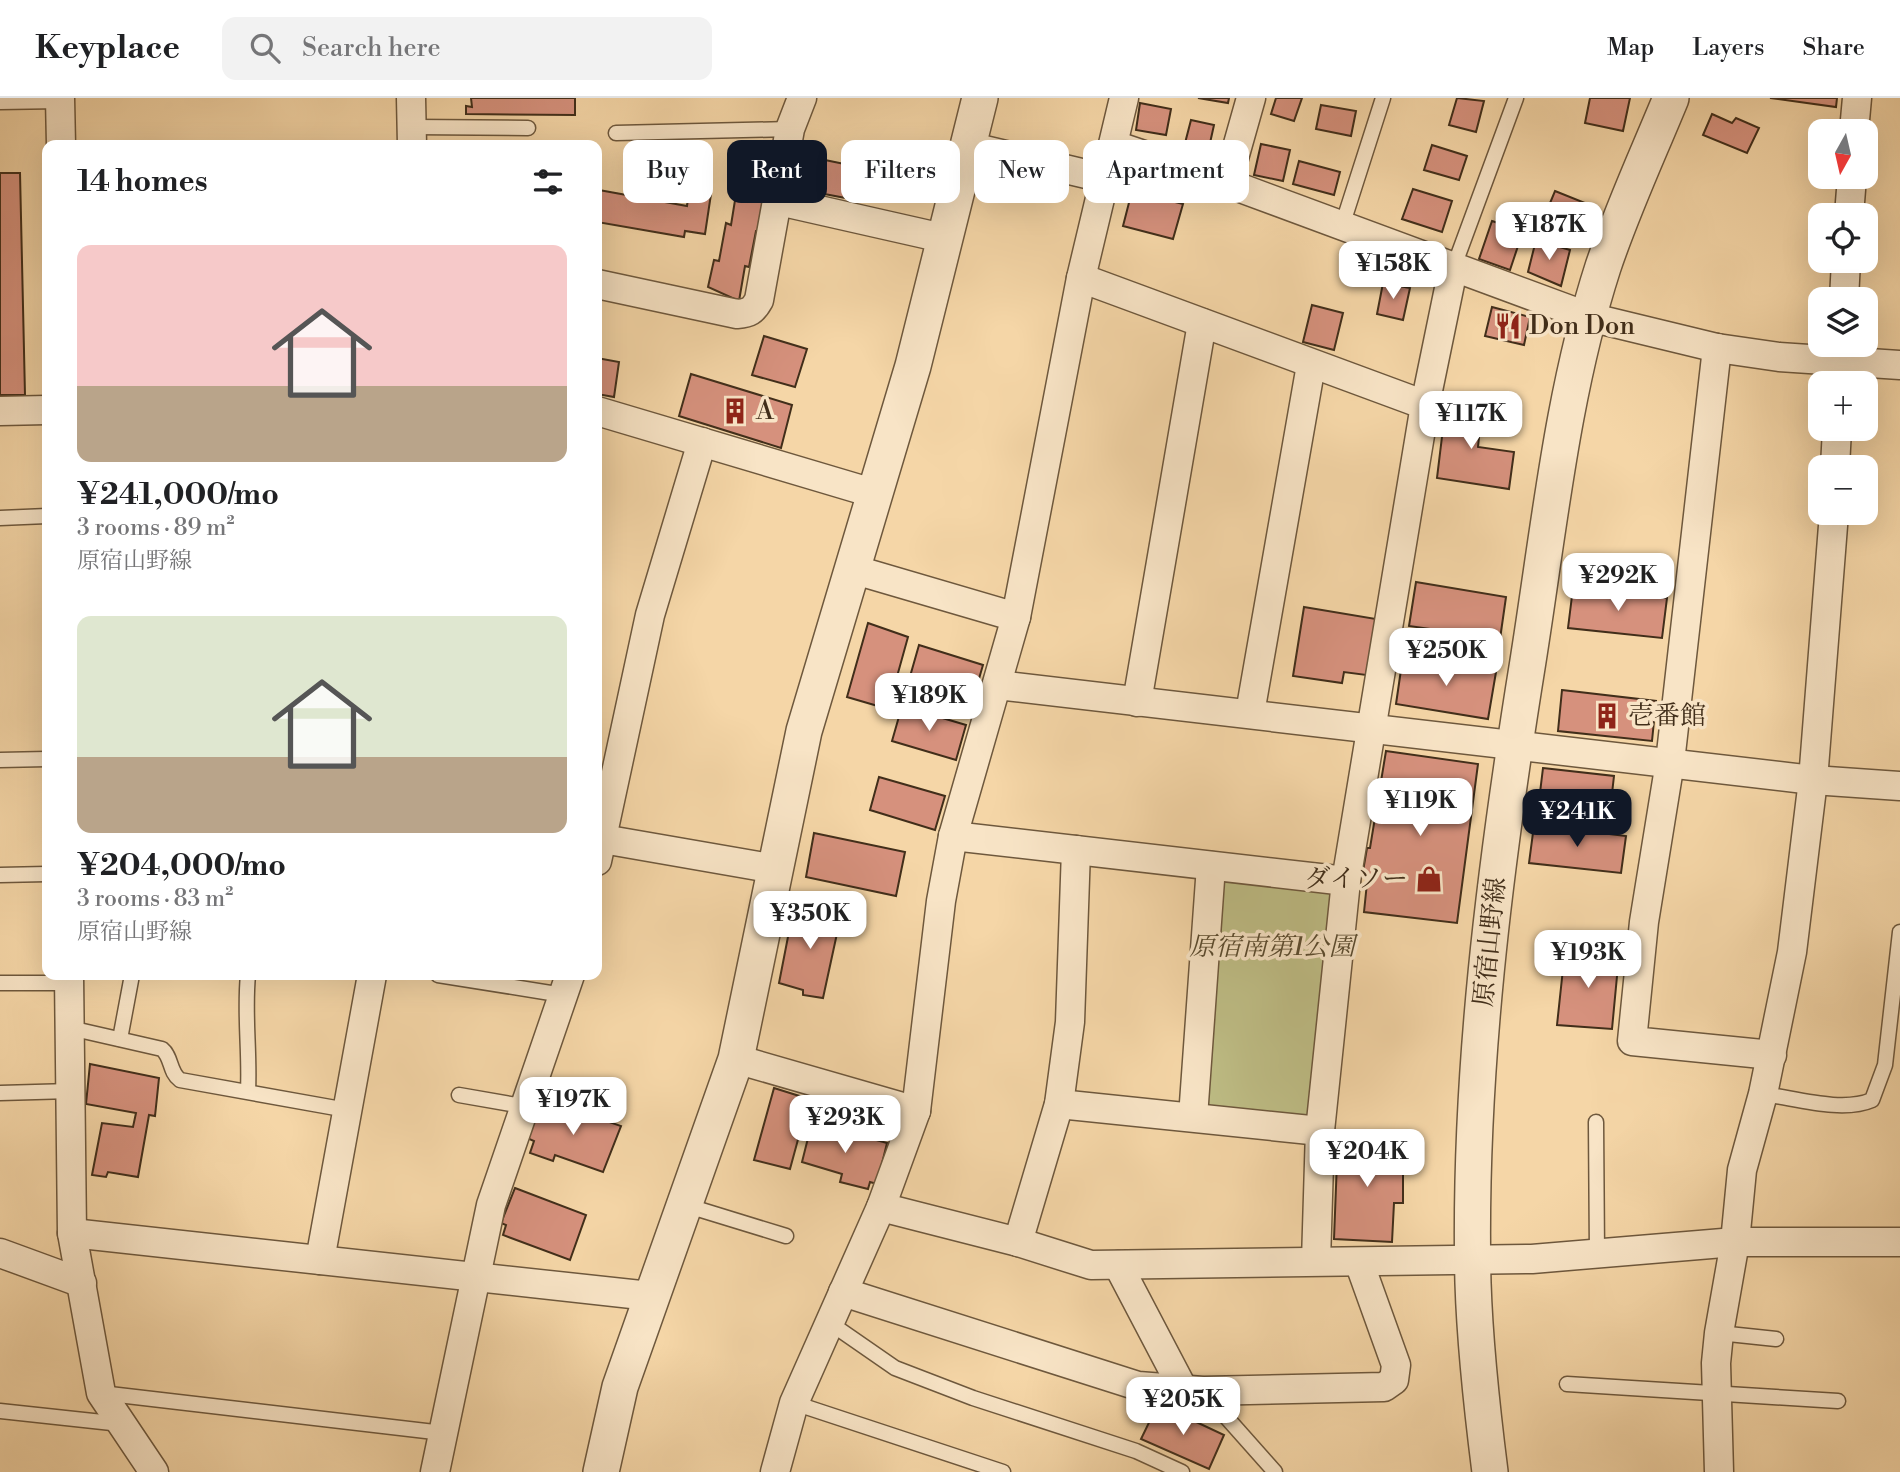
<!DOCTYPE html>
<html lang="en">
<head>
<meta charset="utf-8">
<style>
	body { margin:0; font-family:"Libre Bodoni","Noto Serif JP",serif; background:#f2f2f2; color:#202124; height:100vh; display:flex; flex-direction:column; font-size:26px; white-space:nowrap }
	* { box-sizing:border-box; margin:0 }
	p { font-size:23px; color:#757577 }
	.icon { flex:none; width:38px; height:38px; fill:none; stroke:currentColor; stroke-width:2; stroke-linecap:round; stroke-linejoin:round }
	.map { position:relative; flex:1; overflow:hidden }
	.panel { position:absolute; left:42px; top:42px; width:560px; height:840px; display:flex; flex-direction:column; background:#fff; border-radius:14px; box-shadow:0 7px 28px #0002 }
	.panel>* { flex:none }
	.banner { position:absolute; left:623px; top:42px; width:665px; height:63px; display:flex; gap:14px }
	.needle { width:46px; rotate:188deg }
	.fabs { position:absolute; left:1808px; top:21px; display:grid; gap:14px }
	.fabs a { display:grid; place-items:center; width:70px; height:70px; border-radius:14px; background:#fff; box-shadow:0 7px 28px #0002; font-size:35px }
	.price { position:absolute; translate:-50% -60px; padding:0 16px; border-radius:14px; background:#fff; color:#222; font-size:23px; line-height:46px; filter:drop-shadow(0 2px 4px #0008) }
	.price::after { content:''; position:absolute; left:50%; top:42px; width:21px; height:16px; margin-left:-10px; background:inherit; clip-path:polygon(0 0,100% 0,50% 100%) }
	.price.on { background:#111827; color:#fff }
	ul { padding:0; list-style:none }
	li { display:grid; align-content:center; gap:14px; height:371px; padding:0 35px }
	li span { display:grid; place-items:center; height:217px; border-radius:14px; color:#555 }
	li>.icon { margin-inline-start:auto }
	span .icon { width:126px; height:126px; fill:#fffc; stroke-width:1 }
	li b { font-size:30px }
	h2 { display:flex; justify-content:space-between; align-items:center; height:84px; padding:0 35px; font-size:30px }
	.chip { padding:0 24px; border-radius:14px; background:#fff; box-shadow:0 7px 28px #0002; font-size:24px; line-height:63px }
	.chip.on { background:#111827; color:#fff }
	header { display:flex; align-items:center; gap:42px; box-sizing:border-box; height:98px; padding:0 35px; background:#fff; border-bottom:2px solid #e0e0e0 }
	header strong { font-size:33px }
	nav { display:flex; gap:38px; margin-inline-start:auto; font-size:24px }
	.search { width:490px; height:63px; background:#f2f2f2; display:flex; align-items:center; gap:18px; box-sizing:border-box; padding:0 24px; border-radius:14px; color:#757577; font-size:26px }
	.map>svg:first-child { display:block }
	.green { fill:#bebd85; stroke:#807650; stroke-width:2 }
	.building { fill:#d6917d; stroke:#412e1a; stroke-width:2 }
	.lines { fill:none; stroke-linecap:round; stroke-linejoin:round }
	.service-casing { stroke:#6e583d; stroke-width:17 }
	.minor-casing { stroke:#6e583d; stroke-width:31 }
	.tertiary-casing { stroke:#6e583d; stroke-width:38 }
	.service { stroke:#f8e4c6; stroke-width:14 }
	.minor { stroke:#f8e4c6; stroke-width:28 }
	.tertiary { stroke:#f8e4c6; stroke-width:35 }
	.labels { text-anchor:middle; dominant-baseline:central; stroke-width:7; stroke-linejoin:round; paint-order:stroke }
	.poi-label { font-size:26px; fill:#412e1a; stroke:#f8e4c6; text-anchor:start }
	.street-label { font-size:26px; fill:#412e1a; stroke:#f8e4c6 }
	.park-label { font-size:26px; font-style:italic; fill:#5a4b2f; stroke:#f8e4c6 }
</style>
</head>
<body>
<header>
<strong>Keyplace</strong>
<div class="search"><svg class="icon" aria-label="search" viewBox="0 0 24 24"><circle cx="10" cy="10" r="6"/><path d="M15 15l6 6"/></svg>Search here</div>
<nav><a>Map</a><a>Layers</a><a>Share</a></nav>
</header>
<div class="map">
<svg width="1900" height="1374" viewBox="0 0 1900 1374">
	<rect width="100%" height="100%" fill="#f5d6a7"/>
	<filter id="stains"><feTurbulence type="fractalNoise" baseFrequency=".00286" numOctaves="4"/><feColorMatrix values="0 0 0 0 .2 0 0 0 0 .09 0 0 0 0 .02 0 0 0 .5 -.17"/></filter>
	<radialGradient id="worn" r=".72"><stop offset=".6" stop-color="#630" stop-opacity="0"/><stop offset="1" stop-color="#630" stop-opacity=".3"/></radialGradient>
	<path class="green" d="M 1211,768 L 1346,783 L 1320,1033 L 1193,1019 Z"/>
	<g class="building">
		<path d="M 471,0 L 575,0 L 575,17 L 466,16 L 466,8 L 472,9 Z"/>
		<path d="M 1198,0 L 1229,0 L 1228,5 Z"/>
		<path d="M 1276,0 L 1302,0 L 1294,23 L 1271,16 Z"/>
		<path d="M 1457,0 L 1484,3 L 1476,34 L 1449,27 Z"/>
		<path d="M 1590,0 L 1630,0 L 1623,33 L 1585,25 Z"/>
		<path d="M 1770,0 L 1837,0 L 1836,9 Z"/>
		<path d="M 1140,5 L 1171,11 L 1166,37 L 1136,32 Z"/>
		<path d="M 1321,7 L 1356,13 L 1351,38 L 1316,31 Z"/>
		<path d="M 1712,16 L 1732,25 L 1736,20 L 1759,30 L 1747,55 L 1703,37 Z"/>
		<path d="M 1191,22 L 1214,27 L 1208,54 L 1184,49 Z"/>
		<path d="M 1261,46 L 1290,52 L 1283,83 L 1254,77 Z"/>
		<path d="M 1432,47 L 1467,58 L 1459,82 L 1424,72 Z"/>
		<path d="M 825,62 L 864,70 L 856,102 L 814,94 Z"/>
		<path d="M 1299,63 L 1340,74 L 1334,97 L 1293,86 Z"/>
		<path d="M 0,75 L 20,75 L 25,297 L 0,297 Z"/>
		<path d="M 737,90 L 769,97 L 762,133 L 756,133 L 749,169 L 745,168 L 739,203 L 708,189 L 714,162 L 719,163 L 726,125 L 731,127 Z"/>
		<path d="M 1413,91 L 1452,103 L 1442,134 L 1402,121 Z"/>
		<path d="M 599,92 L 687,108 L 689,93 L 711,96 L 705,136 L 685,133 L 684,139 L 597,124 Z"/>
		<path d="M 1132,93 L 1183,106 L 1173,141 L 1123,128 Z"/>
		<path d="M 1555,93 L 1585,105 L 1573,134 L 1543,122 Z"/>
		<path d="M 1492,123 L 1523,133 L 1510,172 L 1479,161 Z"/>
		<path d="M 1536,142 L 1570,152 L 1561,188 L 1528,174 Z"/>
		<path d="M 1383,185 L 1410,190 L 1403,222 L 1377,216 Z"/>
		<path d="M 1312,207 L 1343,215 L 1334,252 L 1303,244 Z"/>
		<path d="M 1492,209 L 1530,219 L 1524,247 L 1485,238 Z"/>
		<path d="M 764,238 L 807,251 L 795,289 L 752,277 Z"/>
		<path d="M 597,260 L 619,264 L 614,299 L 597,296 Z"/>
		<path d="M 691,276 L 792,307 L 781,350 L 679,318 Z"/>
		<path d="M 1446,306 L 1482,310 L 1478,349 L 1514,354 L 1509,391 L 1437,380 Z"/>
		<path d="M 1416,484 L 1506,499 L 1500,541 L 1409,528 Z"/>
		<path d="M 1573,490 L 1667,500 L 1662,540 L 1568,530 Z"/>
		<path d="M 1304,509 L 1376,521 L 1366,577 L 1344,574 L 1342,585 L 1293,578 Z"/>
		<path d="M 868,525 L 908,539 L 888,611 L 847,599 Z"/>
		<path d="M 919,547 L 983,567 L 973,601 L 909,582 Z"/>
		<path d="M 1403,558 L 1496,574 L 1488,621 L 1396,606 Z"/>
		<path d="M 1562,592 L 1656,603 L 1652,643 L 1558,633 Z"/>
		<path d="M 902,608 L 966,627 L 956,662 L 892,643 Z"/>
		<path d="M 1386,653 L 1478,666 L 1457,825 L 1364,814 L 1368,775 L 1363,773 L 1367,750 L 1370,750 Z"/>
		<path d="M 1543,670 L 1614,678 L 1610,713 L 1539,703 Z"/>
		<path d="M 879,679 L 945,698 L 935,732 L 870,712 Z"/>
		<path d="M 1534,727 L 1626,738 L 1621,775 L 1529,765 Z"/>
		<path d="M 814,735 L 905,754 L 896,798 L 806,779 Z"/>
		<path d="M 794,808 L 841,817 L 823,900 L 803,897 L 803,892 L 779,885 Z"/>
		<path d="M 1565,852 L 1619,857 L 1612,931 L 1557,927 Z"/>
		<path d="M 90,966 L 159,980 L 155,1018 L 149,1017 L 138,1079 L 108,1074 L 106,1079 L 92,1077 L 102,1025 L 133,1029 L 136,1015 L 86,1006 Z"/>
		<path d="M 774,990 L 809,1001 L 790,1071 L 754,1062 Z"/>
		<path d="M 540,1006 L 568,1017 L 572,1011 L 621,1028 L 603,1074 L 555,1057 L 553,1063 L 530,1055 L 534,1043 L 527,1040 Z"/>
		<path d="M 812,1024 L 887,1045 L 877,1086 L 870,1084 L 868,1091 L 840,1084 L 842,1076 L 802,1064 Z"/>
		<path d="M 1338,1037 L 1399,1043 L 1397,1071 L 1403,1073 L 1403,1105 L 1394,1105 L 1392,1144 L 1334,1141 Z"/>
		<path d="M 515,1090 L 586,1117 L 570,1162 L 503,1137 L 506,1127 L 501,1125 Z"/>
		<path d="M 1158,1306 L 1224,1337 L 1209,1371 L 1141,1341 Z"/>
	</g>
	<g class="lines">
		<g class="service-casing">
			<g id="service">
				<path d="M 0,4 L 60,3"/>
				<path d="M 412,29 L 528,30"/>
				<path d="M 616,35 L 790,31"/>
				<path d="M 1342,128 L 1383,0"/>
				<path d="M 1453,171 L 1516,0"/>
				<path d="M 0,420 L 47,418"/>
				<path d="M 0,662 L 47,661"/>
				<path d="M 0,777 L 47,776"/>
				<path d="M 248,877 C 244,916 250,954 248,993"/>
				<path d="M 438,877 L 563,897"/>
				<path d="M 0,885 L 70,885"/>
				<path d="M 70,930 L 162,951 C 172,959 169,974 180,982 L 347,1012"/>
				<path d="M 120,941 L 132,877"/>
				<path d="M 0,995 L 71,993"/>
				<path d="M 1763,996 C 1795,1000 1842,1015 1872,1002 L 1885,967 L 1900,834"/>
				<path d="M 459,997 L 522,1008"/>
				<path d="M 1596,1024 L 1597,1157"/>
				<path d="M 685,1107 L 786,1138"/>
				<path d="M 830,1225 L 895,1270 L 973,1300 L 1136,1353 L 1182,1374"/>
				<path d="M 1719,1235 L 1776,1241"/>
				<path d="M 1567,1286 L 1838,1303"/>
				<path d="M 1204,1294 L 1275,1374"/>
				<path d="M 101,1295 L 443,1335"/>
				<path d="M 794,1305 L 1003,1374"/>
				<path d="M 0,1313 L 121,1326"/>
			</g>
		</g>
		<g class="minor-casing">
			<g id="minor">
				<path d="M 60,0 L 61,47"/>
				<path d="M 411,0 L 412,47"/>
				<path d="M 1854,33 L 1857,0"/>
				<path d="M 1114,47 L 1227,85 L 1589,219 L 1717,250 L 1779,259 L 1900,267"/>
				<path d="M 968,48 L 1107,81"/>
				<path d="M 1227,85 L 1251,0"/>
				<path d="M 779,103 L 947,141"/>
				<path d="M 1849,117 L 1852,79"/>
				<path d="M 1081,180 L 1425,307"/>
				<path d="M 597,186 L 737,216 C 749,215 753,213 759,202 L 790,31 L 802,0"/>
				<path d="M 1844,201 L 1846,163"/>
				<path d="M 1717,250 L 1670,664 L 1644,824 L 1632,943 L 1772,957"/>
				<path d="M 0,313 L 47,312"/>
				<path d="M 597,313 L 876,396"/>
				<path d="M 1835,369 L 1837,331"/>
				<path d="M 852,471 L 1016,519"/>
				<path d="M 997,587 L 1813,682 L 1900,688"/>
				<path d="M 1137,604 L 1202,225"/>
				<path d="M 1250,615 L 1311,267"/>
				<path d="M 953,738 L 1346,783"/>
				<path d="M 597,740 L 776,771"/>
				<path d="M 597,763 L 650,517 L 702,344"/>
				<path d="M 69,877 L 72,1135 L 101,1295 L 154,1374"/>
				<path d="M 736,961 L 916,1013"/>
				<path d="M 1059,1006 L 1320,1033"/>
				<path d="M 1193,1019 L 1211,768"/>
				<path d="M 881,1109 L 1018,1144 L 1091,1167 L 1532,1161 L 1735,1144 L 1900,1144"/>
				<path d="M 72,1135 L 650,1198"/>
				<path d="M 1018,1144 L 1059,1006 L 1070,924 L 1076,752"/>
				<path d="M 0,1155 L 82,1185"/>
				<path d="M 320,1162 L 372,877"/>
				<path d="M 1316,1163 L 1320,1033 L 1346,783 L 1425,307 L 1453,171"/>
				<path d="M 1118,1167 L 1182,1289"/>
				<path d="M 843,1194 L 1138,1288 L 1203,1293 L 1384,1289 L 1394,1282 L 1396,1267 L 1359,1164"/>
				<path d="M 435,1374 L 491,1107 L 570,877"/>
				<path d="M 775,1374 L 794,1305 L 881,1109 L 916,1013 L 941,803 L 953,738 L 1016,519 L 1081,180 L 1124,0"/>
				<path d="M 1719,1374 L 1716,1265 L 1719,1235 L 1735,1144 L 1742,1072 L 1763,996 L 1792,854 L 1813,682 L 1834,415"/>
			</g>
		</g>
		<g class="tertiary-casing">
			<g id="tertiary">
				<path d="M 601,1374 L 620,1289 L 736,961 L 804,633 L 913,268 L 980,0"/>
				<path d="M 1490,1374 C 1482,1311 1475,1248 1473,1185 C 1468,977 1495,768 1528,563 C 1549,431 1562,296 1603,169 C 1622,112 1648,56 1671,0"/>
			</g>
		</g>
		<use href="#service" class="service"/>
		<use href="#minor" class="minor"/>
		<use href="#tertiary" class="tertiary"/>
	</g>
	<defs>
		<g id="restaurant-bare" transform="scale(2.1)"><path d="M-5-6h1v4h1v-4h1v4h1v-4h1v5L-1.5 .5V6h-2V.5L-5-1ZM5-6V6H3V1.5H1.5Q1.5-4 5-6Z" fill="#8f2418" stroke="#f8e4c6" stroke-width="2.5" paint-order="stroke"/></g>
		<g id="building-bare" transform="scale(2.1)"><path d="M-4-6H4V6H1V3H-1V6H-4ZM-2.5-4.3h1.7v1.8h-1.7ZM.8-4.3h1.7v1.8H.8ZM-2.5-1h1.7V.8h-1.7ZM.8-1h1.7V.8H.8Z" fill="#8f2418" stroke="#f8e4c6" stroke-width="2.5" paint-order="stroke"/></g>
		<g id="shop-bare" transform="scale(2.1)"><path d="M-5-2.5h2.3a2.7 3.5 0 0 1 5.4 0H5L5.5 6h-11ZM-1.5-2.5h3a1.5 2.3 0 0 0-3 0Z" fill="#8f2418" stroke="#f8e4c6" stroke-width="2.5" paint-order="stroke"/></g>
	</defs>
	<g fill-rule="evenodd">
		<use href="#restaurant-bare" x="1508" y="228"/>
		<use href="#building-bare" x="735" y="313"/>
		<use href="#building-bare" x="1607" y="618"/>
		<use href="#shop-bare" x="1429" y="781"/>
	</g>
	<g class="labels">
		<g class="poi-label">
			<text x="1529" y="228">Don Don</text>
			<text x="756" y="313">A</text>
			<text x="1628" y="618">壱番館</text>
			<text x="1408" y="781" text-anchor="end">ダイソー</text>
		</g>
		<g class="street-label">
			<text transform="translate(1490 844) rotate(-84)">原宿山野線</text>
		</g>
		<g class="park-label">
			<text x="1272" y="849">原宿南第1公園</text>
		</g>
	</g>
	<rect width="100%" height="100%" filter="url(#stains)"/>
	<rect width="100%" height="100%" fill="url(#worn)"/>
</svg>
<div class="fabs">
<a><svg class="needle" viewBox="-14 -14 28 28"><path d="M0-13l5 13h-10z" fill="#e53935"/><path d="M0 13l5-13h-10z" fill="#757577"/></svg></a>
<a><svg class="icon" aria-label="locate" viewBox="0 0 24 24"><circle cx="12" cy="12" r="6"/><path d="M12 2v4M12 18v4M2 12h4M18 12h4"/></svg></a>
<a><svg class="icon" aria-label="layers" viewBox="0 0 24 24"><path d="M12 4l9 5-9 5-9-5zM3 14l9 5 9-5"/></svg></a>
<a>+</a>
<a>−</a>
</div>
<b class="price" style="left:1549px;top:164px">¥187K</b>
<b class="price" style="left:1393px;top:203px">¥158K</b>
<b class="price" style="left:1471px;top:353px">¥117K</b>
<b class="price" style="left:1618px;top:515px">¥292K</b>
<b class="price" style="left:1446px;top:590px">¥250K</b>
<b class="price" style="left:929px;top:635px">¥189K</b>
<b class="price" style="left:1420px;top:740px">¥119K</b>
<b class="price on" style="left:1577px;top:751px">¥241K</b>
<b class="price" style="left:810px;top:853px">¥350K</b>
<b class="price" style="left:1588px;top:892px">¥193K</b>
<b class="price" style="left:573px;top:1039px">¥197K</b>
<b class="price" style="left:845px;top:1057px">¥293K</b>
<b class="price" style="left:1367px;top:1091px">¥204K</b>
<b class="price" style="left:1183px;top:1339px">¥205K</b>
<div class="banner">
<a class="chip">Buy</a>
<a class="chip on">Rent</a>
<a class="chip">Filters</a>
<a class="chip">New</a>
<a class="chip">Apartment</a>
</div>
<section class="panel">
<h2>14 homes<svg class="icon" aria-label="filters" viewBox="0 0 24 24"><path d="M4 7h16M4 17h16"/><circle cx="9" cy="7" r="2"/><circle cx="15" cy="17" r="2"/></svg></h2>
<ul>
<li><span style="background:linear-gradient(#f6c9c9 65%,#b9a48a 0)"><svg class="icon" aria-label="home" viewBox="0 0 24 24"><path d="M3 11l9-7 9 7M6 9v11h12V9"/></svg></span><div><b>¥241,000/mo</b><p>3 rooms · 89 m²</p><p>原宿山野線</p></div></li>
<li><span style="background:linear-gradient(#dfe7d0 65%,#b9a48a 0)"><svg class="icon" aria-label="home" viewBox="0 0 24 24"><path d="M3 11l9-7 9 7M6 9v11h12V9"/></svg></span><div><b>¥204,000/mo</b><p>3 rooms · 83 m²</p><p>原宿山野線</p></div></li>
</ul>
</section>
</div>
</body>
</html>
